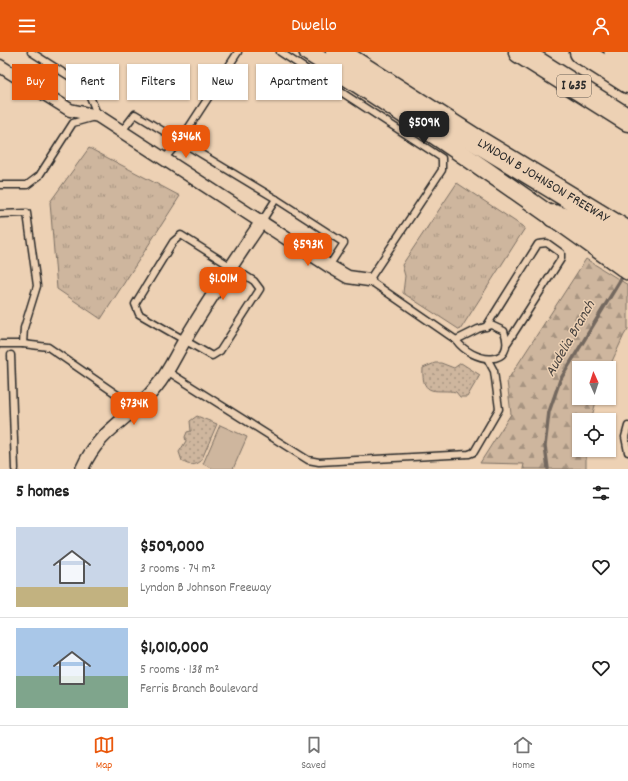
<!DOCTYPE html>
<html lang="en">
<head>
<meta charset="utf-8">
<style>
	body { margin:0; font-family:Dekko,sans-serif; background:#f2f2f2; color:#222; height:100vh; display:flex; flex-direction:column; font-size:15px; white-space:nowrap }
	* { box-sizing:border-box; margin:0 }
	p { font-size:13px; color:#767676 }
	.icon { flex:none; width:22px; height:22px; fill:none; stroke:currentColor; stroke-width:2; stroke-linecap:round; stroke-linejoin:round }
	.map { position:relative; height:417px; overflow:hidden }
	.side { display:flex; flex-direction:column; background:#fff; flex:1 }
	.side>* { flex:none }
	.banner { position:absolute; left:12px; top:12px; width:400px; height:36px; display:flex; gap:8px }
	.needle { width:26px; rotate:357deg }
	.buttons { position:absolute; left:572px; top:309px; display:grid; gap:8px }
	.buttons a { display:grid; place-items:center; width:44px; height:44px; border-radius:0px; background:#fff; box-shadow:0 1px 3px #0004; font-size:20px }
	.price { position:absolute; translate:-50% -34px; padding:0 9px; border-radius:8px; background:#ea580c; color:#fff; font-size:13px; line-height:26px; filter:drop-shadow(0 1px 2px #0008) }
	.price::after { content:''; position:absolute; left:50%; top:24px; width:12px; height:9px; margin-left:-6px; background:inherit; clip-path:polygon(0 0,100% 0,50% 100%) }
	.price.selected { background:#222; color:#fff }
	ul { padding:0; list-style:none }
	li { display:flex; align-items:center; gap:12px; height:100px; padding:0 16px }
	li+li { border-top:1px solid #e0e0e0 }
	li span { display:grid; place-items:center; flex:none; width:112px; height:80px; border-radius:0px; color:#555 }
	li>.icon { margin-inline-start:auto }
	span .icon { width:48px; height:48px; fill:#fffc; stroke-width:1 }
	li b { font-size:17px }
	h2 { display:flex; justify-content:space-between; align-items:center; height:48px; padding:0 16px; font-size:17px }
	.pill { padding:0 14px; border-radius:0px; background:#fff; box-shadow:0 1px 3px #0004; font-size:14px; line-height:36px }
	.pill.selected { background:#ea580c; color:#fff }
	header { display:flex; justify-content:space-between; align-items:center; height:52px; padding:0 16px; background:#ea580c; color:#fff; font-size:18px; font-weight:600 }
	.dock { display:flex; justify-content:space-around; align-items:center; height:56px; border-top:1px solid #e0e0e0; background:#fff; font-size:11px; color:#767676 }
	.dock a { display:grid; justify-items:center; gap:2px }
	.dock .selected { color:#ea580c }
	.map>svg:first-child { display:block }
	.grass { fill:url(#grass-tufts); stroke:#7c7064 }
	.forest { fill:url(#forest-firs); stroke:#7c7064 }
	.park { fill:url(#park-dots); stroke:#7c7064 }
	.pitch { fill:#ceb69e; stroke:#7c7064 }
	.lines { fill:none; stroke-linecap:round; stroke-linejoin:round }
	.stream { stroke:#73685e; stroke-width:3.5 }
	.lane-casing { stroke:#2b2b2b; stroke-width:9 }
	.street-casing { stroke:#2b2b2b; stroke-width:15 }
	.secondary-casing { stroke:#2b2b2b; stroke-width:20 }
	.highway-casing { stroke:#2b2b2b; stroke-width:25 }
	.lane { stroke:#edd1b4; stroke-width:6 }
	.street { stroke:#edd1b4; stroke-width:12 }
	.secondary { stroke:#edd1b4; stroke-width:17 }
	.highway { stroke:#edd1b4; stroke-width:22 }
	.labels { text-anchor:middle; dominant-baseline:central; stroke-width:3; stroke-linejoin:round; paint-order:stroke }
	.shield { fill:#edd1b4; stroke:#655d54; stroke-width:1 }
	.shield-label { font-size:13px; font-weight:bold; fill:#2b2b2b }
	.street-label { font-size:14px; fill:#2b2b2b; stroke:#edd1b4 }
	.water-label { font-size:15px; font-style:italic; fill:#494440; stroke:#edd1b4 }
</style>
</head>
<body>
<header><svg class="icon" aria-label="menu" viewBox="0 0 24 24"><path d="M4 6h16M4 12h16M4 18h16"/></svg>Dwello<svg class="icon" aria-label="person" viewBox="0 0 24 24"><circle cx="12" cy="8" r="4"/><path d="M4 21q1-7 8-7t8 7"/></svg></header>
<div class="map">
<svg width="628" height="417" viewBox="0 0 628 417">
	<defs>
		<pattern id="grass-tufts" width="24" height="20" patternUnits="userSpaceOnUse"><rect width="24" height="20" fill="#ceb69e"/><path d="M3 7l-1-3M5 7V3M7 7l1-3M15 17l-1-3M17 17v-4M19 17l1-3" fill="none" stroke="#a79481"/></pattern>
		<pattern id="forest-firs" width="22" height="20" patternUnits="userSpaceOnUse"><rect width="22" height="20" fill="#ceb69e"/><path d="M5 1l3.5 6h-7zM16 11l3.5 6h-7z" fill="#a79481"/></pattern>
		<pattern id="park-dots" width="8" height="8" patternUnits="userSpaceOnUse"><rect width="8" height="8" fill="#ceb69e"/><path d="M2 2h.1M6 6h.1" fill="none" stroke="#a79481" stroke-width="1.8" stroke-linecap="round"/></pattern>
	</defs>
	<rect width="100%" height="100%" fill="#edd1b4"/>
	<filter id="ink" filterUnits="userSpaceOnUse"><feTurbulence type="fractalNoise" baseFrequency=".025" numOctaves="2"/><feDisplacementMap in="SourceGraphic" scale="8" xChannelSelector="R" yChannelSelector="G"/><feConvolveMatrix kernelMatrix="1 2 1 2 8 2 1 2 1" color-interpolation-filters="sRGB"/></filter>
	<g filter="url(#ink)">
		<g class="grass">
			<path d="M 89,96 L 180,144 L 101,267 L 57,237 L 50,150 Z"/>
			<path d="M 457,131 L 525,176 L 460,278 L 403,241 L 405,224 L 402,213 Z"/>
		</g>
		<path class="forest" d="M 586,207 L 628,233 L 628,277 L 624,283 L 609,316 L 579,316 L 579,346 L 597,346 L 591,368 L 579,368 L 579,398 L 586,398 L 586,417 L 523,417 L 524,412 L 480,411 L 511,362 L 507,329 Z"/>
		<g class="park">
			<path d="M 435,311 L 441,311 L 454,316 L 461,311 L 480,323 L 467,345 L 460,345 L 456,340 C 438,336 421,347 423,316 Z"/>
			<path d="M 197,364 L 217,372 L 201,409 C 195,414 189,414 182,409 L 179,400 L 186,389 L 185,385 L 187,380 L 191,379 L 190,369 Z"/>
		</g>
		<path class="pitch" d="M 220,373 L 247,385 L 233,417 L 214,417 L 203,412 Z"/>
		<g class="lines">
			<path class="stream" d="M 548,417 L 545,394 L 549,360 L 560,328 L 624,222"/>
			<g class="lane-casing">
				<g id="lane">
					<path d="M 280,0 L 442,106 L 442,118 L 369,228 L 456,288 C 472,311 517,317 504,279 L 491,273 L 478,277 L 456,288"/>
					<path d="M 122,79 L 135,62 L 276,147 L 344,191 L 329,214"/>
					<path d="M 164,107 L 180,89 L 238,0"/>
					<path d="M 0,133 L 27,133 L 39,124 L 73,71 L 98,64 L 86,35 L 31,0"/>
					<path d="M 0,162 L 27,161 L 37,234 L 24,276 L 23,292"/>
					<path d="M 262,169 L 276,147"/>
					<path d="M 181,183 L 254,229 L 260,237 L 220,299 L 212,304 L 139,262 L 135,252 L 173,190 Z"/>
					<path d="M 486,275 L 538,192 L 547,191 L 561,201 L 561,207 L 508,290"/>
					<path d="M 0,292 L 23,292 L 48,295 L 125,348 L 134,359"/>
					<path d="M 11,303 L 15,417"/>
					<path d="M 167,319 L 308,408 L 319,410 L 469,402 L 474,400 L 499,357 L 494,319 L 488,308"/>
					<path d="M 628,374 L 625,385 L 628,400"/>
				</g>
			</g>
			<g class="street-casing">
				<g id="street">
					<path d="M 0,14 L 70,58 L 98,64 L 329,214 L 348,225 L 369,228"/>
					<path d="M 82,417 C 100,376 130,368 156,335 C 169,320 176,302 186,286 C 210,246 236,207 262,169"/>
				</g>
			</g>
			<g class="secondary-casing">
				<g id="secondary">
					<path d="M 308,0 C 417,69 523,143 628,219"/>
					<path d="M 613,0 L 628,10"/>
				</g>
			</g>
			<g class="highway-casing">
				<g id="highway">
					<path d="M 337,0 L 472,86 L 628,181"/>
					<path d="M 520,0 L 628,68"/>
					<path d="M 581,0 L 628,30"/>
					<path d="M 554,164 L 588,174 L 628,199"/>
				</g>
			</g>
			<use href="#lane" class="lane"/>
			<use href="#street" class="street"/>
			<use href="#secondary" class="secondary"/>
			<use href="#highway" class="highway"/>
		</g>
	</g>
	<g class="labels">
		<rect class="shield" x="557" y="23" width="34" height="22" rx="3"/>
		<g class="shield-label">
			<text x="574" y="34">I 635</text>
		</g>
		<g class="street-label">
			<text transform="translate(543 129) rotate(31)">LYNDON B JOHNSON FREEWAY</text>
		</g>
		<g class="water-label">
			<text transform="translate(571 287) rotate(-60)">Audelia Branch</text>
		</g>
	</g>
</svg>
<div class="buttons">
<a><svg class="needle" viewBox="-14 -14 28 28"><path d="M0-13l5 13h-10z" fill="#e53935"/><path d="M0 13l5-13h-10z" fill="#767676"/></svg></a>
<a><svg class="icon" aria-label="locate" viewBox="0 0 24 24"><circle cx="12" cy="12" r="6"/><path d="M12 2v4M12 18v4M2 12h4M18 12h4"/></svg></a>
</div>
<b class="price selected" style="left:424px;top:93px">$509K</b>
<b class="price" style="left:186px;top:107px">$346K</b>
<b class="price" style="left:308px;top:215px">$593K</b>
<b class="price" style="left:223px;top:249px">$1.01M</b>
<b class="price" style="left:134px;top:374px">$734K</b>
<div class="banner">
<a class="pill selected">Buy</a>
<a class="pill">Rent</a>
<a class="pill">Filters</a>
<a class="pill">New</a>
<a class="pill">Apartment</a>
</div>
</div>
<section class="side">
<h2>5 homes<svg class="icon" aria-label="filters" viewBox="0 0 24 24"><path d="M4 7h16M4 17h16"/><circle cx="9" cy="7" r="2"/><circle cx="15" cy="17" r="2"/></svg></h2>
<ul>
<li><span style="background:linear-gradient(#c9d6e8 75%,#c2b280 0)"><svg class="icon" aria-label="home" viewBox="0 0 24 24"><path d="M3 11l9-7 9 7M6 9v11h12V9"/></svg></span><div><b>$509,000</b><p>3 rooms · 74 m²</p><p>Lyndon B Johnson Freeway</p></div><svg class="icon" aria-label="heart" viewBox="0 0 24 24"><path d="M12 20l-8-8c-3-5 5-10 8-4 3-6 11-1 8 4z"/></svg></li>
<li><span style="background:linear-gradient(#a9c7e8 60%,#7fa58c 0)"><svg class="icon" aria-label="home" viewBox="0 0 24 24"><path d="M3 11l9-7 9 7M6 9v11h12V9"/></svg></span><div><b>$1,010,000</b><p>5 rooms · 138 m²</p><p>Ferris Branch Boulevard</p></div><svg class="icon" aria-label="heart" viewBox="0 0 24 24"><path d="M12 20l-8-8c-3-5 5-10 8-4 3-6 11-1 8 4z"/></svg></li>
</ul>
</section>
<nav class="dock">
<a class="selected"><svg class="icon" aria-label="map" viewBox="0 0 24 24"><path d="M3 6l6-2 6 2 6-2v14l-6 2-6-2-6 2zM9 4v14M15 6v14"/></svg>Map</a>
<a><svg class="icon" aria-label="saved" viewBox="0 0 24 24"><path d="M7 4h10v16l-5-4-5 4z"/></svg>Saved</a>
<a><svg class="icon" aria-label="home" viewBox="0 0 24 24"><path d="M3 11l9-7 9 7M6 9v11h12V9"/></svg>Home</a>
</nav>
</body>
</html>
